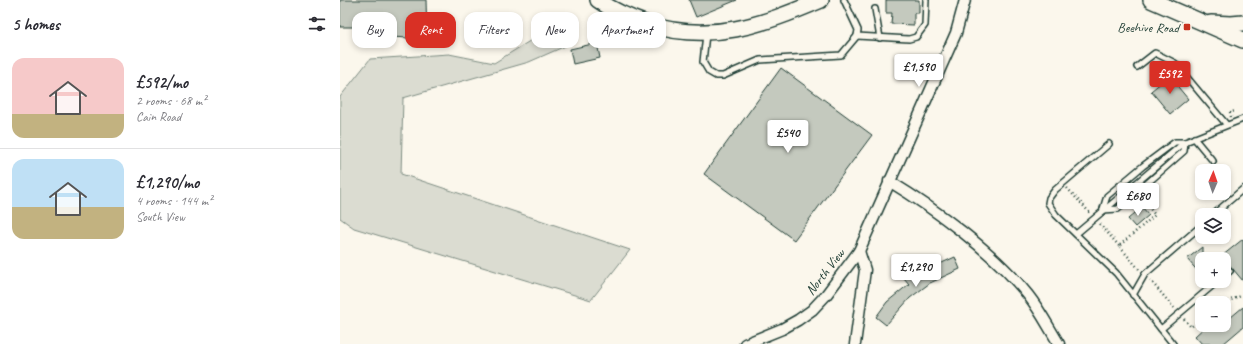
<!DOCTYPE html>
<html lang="en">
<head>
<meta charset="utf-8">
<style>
	body { margin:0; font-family:Caveat,sans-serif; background:#f7f7f7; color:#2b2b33; height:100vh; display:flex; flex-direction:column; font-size:15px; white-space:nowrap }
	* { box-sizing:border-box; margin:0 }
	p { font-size:13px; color:#7c7c81 }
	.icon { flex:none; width:22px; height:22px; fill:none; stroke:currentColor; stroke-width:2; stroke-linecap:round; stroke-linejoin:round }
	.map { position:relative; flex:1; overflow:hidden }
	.drawer { display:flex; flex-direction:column; background:#fff; width:340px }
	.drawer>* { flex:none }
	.banner { position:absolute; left:12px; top:12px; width:380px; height:36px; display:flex; gap:8px }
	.needle { width:26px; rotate:2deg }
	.fabs { position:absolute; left:855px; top:164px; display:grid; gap:8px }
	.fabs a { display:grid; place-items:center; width:36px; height:36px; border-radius:8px; background:#fff; box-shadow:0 2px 6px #0003; font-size:20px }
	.price { position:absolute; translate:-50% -34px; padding:0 9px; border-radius:4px; background:#fff; color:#222; font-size:13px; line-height:26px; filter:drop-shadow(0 1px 2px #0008) }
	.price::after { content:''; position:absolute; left:50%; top:24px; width:12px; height:9px; margin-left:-6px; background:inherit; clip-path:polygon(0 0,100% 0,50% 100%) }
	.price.selected { background:#d93025; color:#fff }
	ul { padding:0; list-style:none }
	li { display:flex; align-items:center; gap:12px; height:100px; padding:0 12px }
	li+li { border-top:1px solid #e1e1e2 }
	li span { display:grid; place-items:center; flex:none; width:112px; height:80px; border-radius:12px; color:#555 }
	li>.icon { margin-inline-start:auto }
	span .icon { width:48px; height:48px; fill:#fffc; stroke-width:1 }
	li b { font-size:17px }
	h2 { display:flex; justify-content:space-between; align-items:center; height:48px; padding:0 12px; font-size:17px }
	.tag { padding:0 14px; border-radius:12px; background:#fff; box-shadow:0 2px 6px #0003; font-size:14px; line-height:36px }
	.tag.selected { background:#d93025; color:#fff }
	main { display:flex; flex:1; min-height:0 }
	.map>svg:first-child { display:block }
	.green { fill:#dbdcd1; stroke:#7d8c82 }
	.building { fill:#c4c9be; stroke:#1f3d34 }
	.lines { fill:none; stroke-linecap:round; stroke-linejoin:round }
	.lane-casing { stroke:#1f3d34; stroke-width:8 }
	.street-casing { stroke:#1f3d34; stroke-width:13 }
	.secondary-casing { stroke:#1f3d34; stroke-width:18 }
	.path { stroke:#1f3d34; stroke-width:2.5; stroke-dasharray:1 3; stroke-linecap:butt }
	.lane { stroke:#fbf7ec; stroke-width:5 }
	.street { stroke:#fbf7ec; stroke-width:10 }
	.secondary { stroke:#fbf7ec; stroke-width:15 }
	.poi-dot { fill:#c8321e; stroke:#fbf7ec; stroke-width:1.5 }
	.labels { text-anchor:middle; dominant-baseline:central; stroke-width:4; stroke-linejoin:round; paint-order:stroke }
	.poi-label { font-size:14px; fill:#1f3d34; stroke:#fbf7ec; text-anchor:end }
	.street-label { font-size:14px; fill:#1f3d34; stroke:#fbf7ec }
</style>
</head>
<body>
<main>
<section class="drawer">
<h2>5 homes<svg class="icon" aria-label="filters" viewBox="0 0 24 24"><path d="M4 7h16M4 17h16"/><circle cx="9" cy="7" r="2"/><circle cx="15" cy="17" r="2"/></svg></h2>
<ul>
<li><span style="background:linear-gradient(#f6c9c9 70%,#c2b280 0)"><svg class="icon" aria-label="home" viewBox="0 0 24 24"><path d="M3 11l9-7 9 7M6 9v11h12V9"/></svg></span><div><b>£592/mo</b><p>2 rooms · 68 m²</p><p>Cain Road</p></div></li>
<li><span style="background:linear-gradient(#bfe0f5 60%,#c2b280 0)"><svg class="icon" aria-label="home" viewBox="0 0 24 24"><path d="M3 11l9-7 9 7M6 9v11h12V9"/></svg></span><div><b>£1,290/mo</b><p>4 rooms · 144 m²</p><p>South View</p></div></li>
</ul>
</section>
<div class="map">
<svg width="903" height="344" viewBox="0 0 903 344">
	<rect width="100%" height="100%" fill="#fbf7ec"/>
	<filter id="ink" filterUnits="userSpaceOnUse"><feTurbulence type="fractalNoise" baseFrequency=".025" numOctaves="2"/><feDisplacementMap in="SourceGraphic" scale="8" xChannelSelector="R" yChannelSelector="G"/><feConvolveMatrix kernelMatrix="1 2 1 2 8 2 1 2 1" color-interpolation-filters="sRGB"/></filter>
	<g filter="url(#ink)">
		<path class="green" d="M 206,31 L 230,44 L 189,62 L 63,98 L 61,174 L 290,250 L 251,300 L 14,228 L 0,218 L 0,97 L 30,59 L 109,54 L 154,63 Z"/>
		<g class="building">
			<path d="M 0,0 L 86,0 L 87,39 L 50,37 L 50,27 L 0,27 Z"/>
			<path d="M 349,0 L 397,0 L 356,17 Z"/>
			<path d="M 546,0 L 579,0 L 579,13 L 574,13 L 574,25 L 551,24 L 552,13 L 546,13 Z"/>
			<path d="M 257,43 L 260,58 L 233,64 L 230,49 Z"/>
			<path d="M 441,68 L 532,135 L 454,240 L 364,174 Z"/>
			<path d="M 829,76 L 848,99 L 830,114 L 811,91 Z"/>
			<path d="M 802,207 L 809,215 L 795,227 L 788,219 Z"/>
			<path d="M 903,239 L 903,281 L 882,256 Z"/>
			<path d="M 862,247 L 862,276 L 847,259 Z"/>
			<path d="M 615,257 L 620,269 L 590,283 L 570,298 L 546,325 L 536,317 L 547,302 L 569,284 L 564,278 L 574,271 L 579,278 L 593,267 Z"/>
			<path d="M 903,307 L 903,327 L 883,344 L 862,344 L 855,336 L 867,325 L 884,325 L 884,323 Z"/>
		</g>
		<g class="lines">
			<g class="lane-casing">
				<g id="lane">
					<path d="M 535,9 L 540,38"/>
					<path d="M 366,34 L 363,62 L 369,72 L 376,76 L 383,76 L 420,60 L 501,55 L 517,36 L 518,30 L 504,0"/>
					<path d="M 517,36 L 569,39 L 576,37 L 585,25 L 586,0"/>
					<path d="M 797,67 L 815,53 L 835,63 L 886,124"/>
					<path d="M 854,138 L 873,161"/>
					<path d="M 769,144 L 715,190 L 709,198 L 708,203 L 716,215 L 776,273 L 833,344"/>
					<path d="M 763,209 L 767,196 L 803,166 L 835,142 L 845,142"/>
					<path d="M 763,210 L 778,209 L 844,151 L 845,142"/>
					<path d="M 873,215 L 903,189"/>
					<path d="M 736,234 L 845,142 L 903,119"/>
					<path d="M 884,276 L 890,271"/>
					<path d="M 793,295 L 805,274 L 862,225"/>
					<path d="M 821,329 L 878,281"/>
				</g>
			</g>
			<g class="street-casing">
				<g id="street">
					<path d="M 549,181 C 595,209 654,252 688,295 C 700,310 709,328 719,344"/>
					<path d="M 405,344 L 442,329 L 458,320 L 472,310 L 486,295 L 519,251 L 616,33 L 625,0"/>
					<path d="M 515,344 L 525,270 L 519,251"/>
				</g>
			</g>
			<g class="secondary-casing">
				<g id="secondary">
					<path d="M 258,0 C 273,11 290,18 307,24 C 371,44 422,25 481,0"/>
					<path d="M 811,0 L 903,40"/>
					<path d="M 871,23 L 891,24 L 903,23"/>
				</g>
			</g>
			<g class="path">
				<path d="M 891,117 L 890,112 L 896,111"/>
				<path d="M 727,188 L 750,213"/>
				<path d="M 760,224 L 779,246"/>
				<path d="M 799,269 L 779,246 L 815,215 L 802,199"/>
				<path d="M 810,280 L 834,308"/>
				<path d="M 884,303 L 903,295"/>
				<path d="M 844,319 L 851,327 L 862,318"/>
			</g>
			<use href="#lane" class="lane"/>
			<use href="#street" class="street"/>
			<use href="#secondary" class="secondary"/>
		</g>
	</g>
	<rect class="poi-dot" x="843" y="23" width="8" height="8" rx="2"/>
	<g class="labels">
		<g class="poi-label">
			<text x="839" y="27">Beehive Road</text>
		</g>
		<g class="street-label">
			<text transform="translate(485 272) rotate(-52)">North View</text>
		</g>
	</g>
</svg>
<div class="fabs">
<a><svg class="needle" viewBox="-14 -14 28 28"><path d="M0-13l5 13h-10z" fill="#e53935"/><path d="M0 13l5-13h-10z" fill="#7c7c81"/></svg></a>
<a><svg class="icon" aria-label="layers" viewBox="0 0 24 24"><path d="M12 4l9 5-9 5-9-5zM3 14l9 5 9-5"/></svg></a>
<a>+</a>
<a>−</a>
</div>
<b class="price" style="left:579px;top:88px">£1,590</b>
<b class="price selected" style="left:830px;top:95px">£592</b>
<b class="price" style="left:448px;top:154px">£540</b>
<b class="price" style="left:798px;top:217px">£680</b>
<b class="price" style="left:576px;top:288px">£1,290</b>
<div class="banner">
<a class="tag">Buy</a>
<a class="tag selected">Rent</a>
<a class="tag">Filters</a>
<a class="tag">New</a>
<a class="tag">Apartment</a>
</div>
</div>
</main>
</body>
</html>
